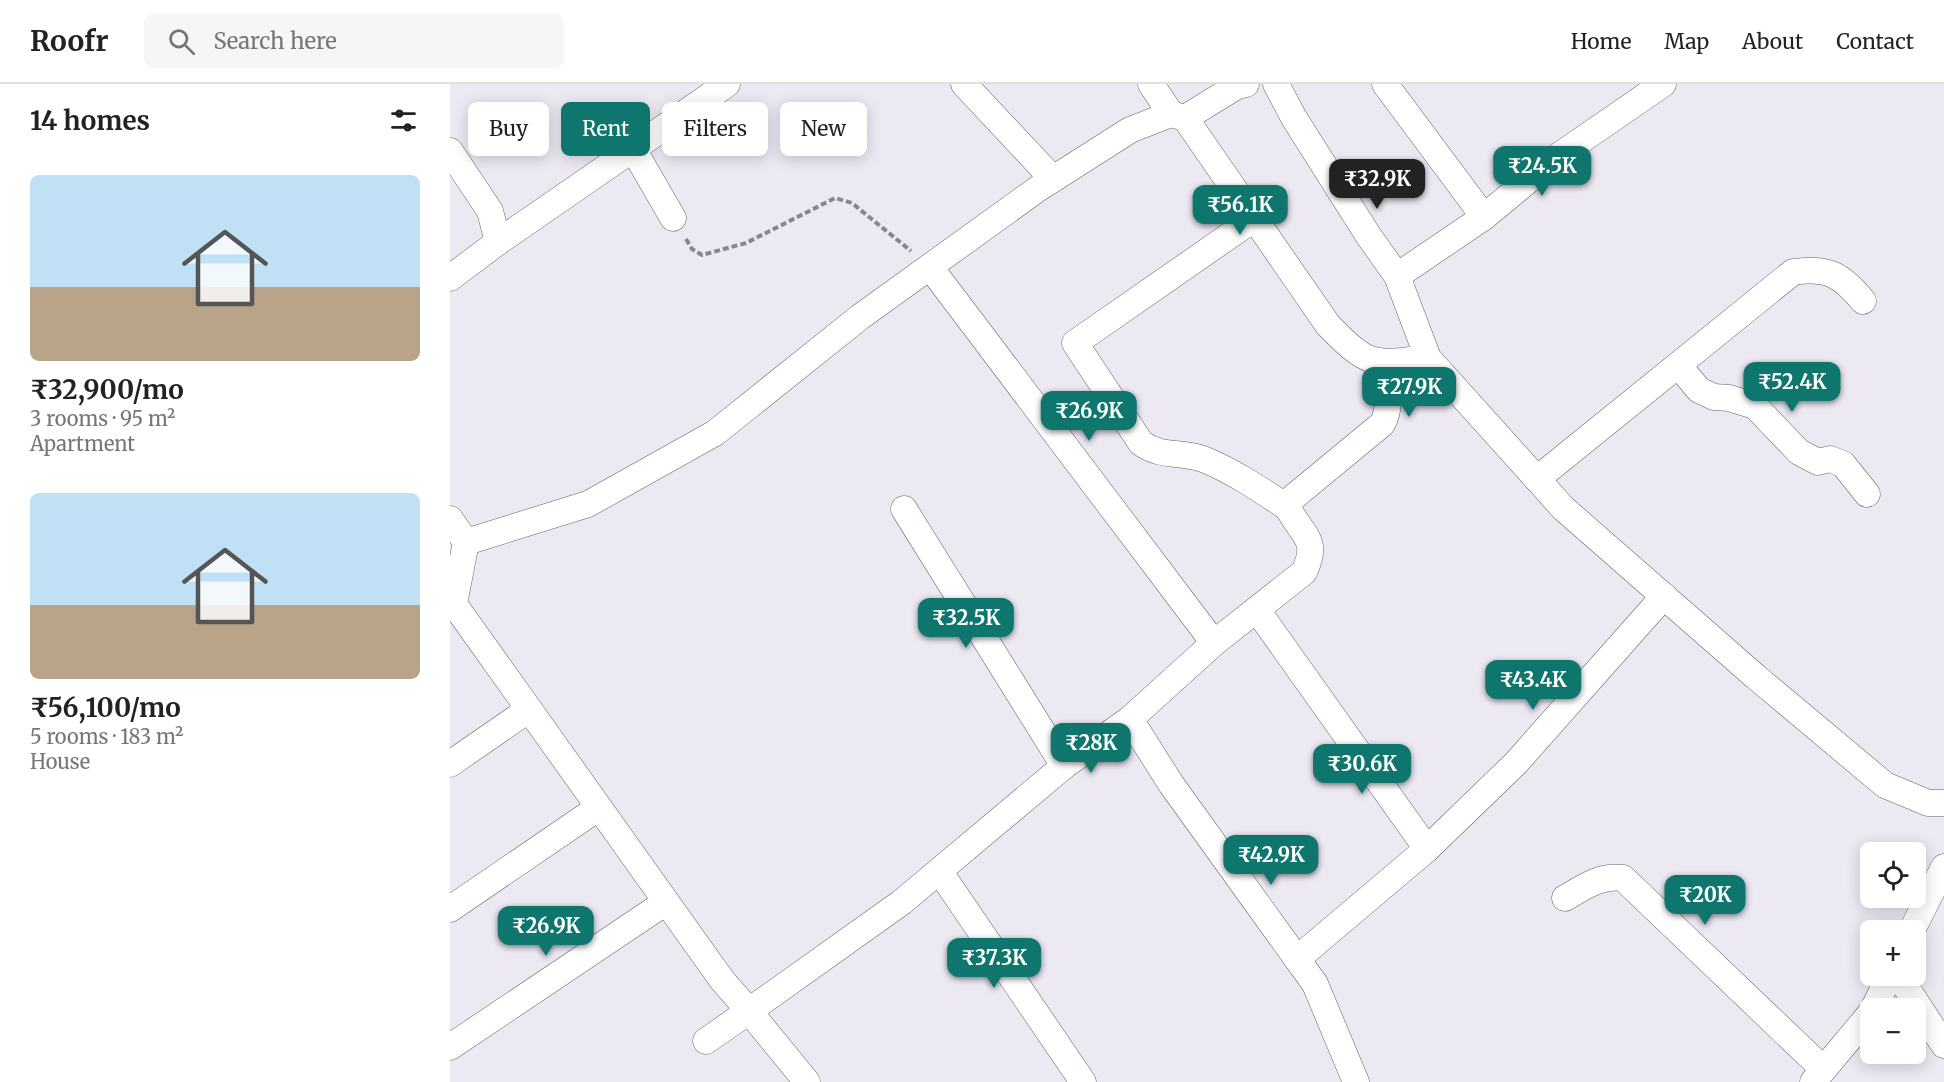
<!DOCTYPE html>
<html lang="en">
<head>
<meta charset="utf-8">
<style>
	body { margin:0; font-family:Merriweather,serif; background:#f6f6f6; color:#222; height:100vh; display:flex; flex-direction:column; font-size:22px; white-space:nowrap }
	* { box-sizing:border-box; margin:0 }
	p { font-size:20px; color:#767676 }
	.icon { flex:none; width:33px; height:33px; fill:none; stroke:currentColor; stroke-width:2; stroke-linecap:round; stroke-linejoin:round }
	.map { position:relative; flex:1; overflow:hidden }
	.details { display:flex; flex-direction:column; background:#fff; width:450px }
	.details>* { flex:none }
	.hud { position:absolute; left:18px; top:18px; width:570px; height:54px; display:flex; gap:12px }
	.buttons { position:absolute; left:1410px; top:758px; display:grid; gap:12px }
	.buttons a { display:grid; place-items:center; width:66px; height:66px; border-radius:9px; background:#fff; box-shadow:0 3px 15px #0003; font-size:30px }
	.price { position:absolute; translate:-50% -51px; padding:0 14px; border-radius:12px; background:#0f766e; color:#fff; font-size:20px; line-height:39px; filter:drop-shadow(0 2px 3px #0008) }
	.price::after { content:''; position:absolute; left:50%; top:36px; width:18px; height:14px; margin-left:-9px; background:inherit; clip-path:polygon(0 0,100% 0,50% 100%) }
	.price.active { background:#222; color:#fff }
	ul { padding:0; list-style:none }
	li { display:grid; align-content:center; gap:12px; height:318px; padding:0 30px }
	li span { display:grid; place-items:center; height:186px; border-radius:9px; color:#555 }
	li>.icon { margin-inline-start:auto }
	span .icon { width:108px; height:108px; fill:#fffc; stroke-width:1 }
	li b { font-size:26px }
	h2 { display:flex; justify-content:space-between; align-items:center; height:72px; padding:0 30px; font-size:26px }
	.pill { padding:0 21px; border-radius:9px; background:#fff; box-shadow:0 3px 15px #0003; font-size:21px; line-height:54px }
	.pill.active { background:#0f766e; color:#fff }
	header { display:flex; align-items:center; gap:36px; box-sizing:border-box; height:84px; padding:0 30px; background:#fff; border-bottom:2px solid #e0e0e0 }
	header strong { font-size:28px }
	nav { display:flex; gap:33px; margin-inline-start:auto; font-size:21px }
	.search { width:420px; height:54px; background:#f6f6f6; display:flex; align-items:center; gap:15px; box-sizing:border-box; padding:0 21px; border-radius:9px; color:#767676; font-size:22px }
	main { display:flex; flex:1; min-height:0 }
	.map>svg:first-child { display:block }
	.lines { fill:none; stroke-linecap:round; stroke-linejoin:round }
	.minor-casing { stroke:#64616a; stroke-width:27 }
	.path { stroke:#89878e; stroke-width:4; stroke-dasharray:6 3; stroke-linecap:butt }
	.minor { stroke:#fff; stroke-width:26 }
</style>
</head>
<body>
<header>
<strong>Roofr</strong>
<div class="search"><svg class="icon" aria-label="search" viewBox="0 0 24 24"><circle cx="10" cy="10" r="6"/><path d="M15 15l6 6"/></svg>Search here</div>
<nav><a>Home</a><a>Map</a><a>About</a><a>Contact</a></nav>
</header>
<main>
<section class="details">
<h2>14 homes<svg class="icon" aria-label="filters" viewBox="0 0 24 24"><path d="M4 7h16M4 17h16"/><circle cx="9" cy="7" r="2"/><circle cx="15" cy="17" r="2"/></svg></h2>
<ul>
<li><span style="background:linear-gradient(#bfe0f5 60%,#b9a48a 0)"><svg class="icon" aria-label="home" viewBox="0 0 24 24"><path d="M3 11l9-7 9 7M6 9v11h12V9"/></svg></span><div><b>₹32,900/mo</b><p>3 rooms · 95 m²</p><p>Apartment</p></div></li>
<li><span style="background:linear-gradient(#bfe0f5 60%,#b9a48a 0)"><svg class="icon" aria-label="home" viewBox="0 0 24 24"><path d="M3 11l9-7 9 7M6 9v11h12V9"/></svg></span><div><b>₹56,100/mo</b><p>5 rooms · 183 m²</p><p>House</p></div></li>
</ul>
</section>
<div class="map">
<svg width="1494" height="998" viewBox="0 0 1494 998">
	<rect width="100%" height="100%" fill="#ece9f3"/>
	<g class="lines">
		<g class="minor-casing">
			<g id="minor">
				<path d="M 514,0 L 603,95"/>
				<path d="M 701,0 L 721,30"/>
				<path d="M 826,0 L 844,34 L 918,151 L 947,192 L 978,274"/>
				<path d="M 935,0 L 1034,133"/>
				<path d="M 735,34 L 787,2 L 796,0"/>
				<path d="M 183,65 L 223,134"/>
				<path d="M 0,67 L 40,127 L 48,158 L 0,194"/>
				<path d="M 805,134 L 625,259 L 691,359 C 712,374 731,367 753,375 C 783,387 811,406 838,424"/>
				<path d="M 48,158 L 277,0"/>
				<path d="M 480,183 L 764,559"/>
				<path d="M 947,192 L 1034,133 L 1104,75 L 1213,0"/>
				<path d="M 1228,281 L 1249,306 L 1264,313 L 1279,314 L 1305,322 L 1349,368 L 1368,378 L 1380,375 L 1393,380 L 1417,410"/>
				<path d="M 1087,395 L 1343,188 C 1377,183 1391,190 1413,217"/>
				<path d="M 454,425 L 614,682"/>
				<path d="M 0,435 L 16,458 L 4,520 L 272,896 L 299,927 L 256,957"/>
				<path d="M 16,458 L 138,420 L 265,349 L 410,233 L 589,104 L 680,46 L 721,30 L 735,34 L 878,241 C 918,282 922,281 978,274 L 1113,424 L 1306,593 L 1435,701 L 1478,719 L 1494,719"/>
				<path d="M 807,526 L 977,765 L 847,875"/>
				<path d="M 680,635 L 721,700 L 865,900 L 906,998"/>
				<path d="M 0,680 L 78,626"/>
				<path d="M 977,765 L 1066,679 L 1214,512"/>
				<path d="M 490,788 L 633,998"/>
				<path d="M 1115,814 C 1134,803 1150,791 1173,794 L 1373,985"/>
				<path d="M 0,825 L 148,724"/>
				<path d="M 1462,846 L 1494,783"/>
				<path d="M 1448,891 L 1494,961"/>
				<path d="M 1424,924 L 1440,891"/>
				<path d="M 0,963 L 216,818"/>
				<path d="M 357,998 L 299,927 L 452,818 L 614,682 L 680,635 L 764,559 L 854,488 C 870,455 852,452 838,424 L 840,416 L 932,340 C 943,321 936,300 932,280"/>
				<path d="M 1363,998 L 1420,930"/>
			</g>
		</g>
		<path class="path" d="M 236,155 L 242,165 L 252,171 L 296,159 L 385,114 L 402,119 L 461,167"/>
		<use href="#minor" class="minor"/>
	</g>
</svg>
<div class="buttons">
<a><svg class="icon" aria-label="locate" viewBox="0 0 24 24"><circle cx="12" cy="12" r="6"/><path d="M12 2v4M12 18v4M2 12h4M18 12h4"/></svg></a>
<a>+</a>
<a>−</a>
</div>
<b class="price" style="left:1092px;top:113px">₹24.5K</b>
<b class="price active" style="left:927px;top:126px">₹32.9K</b>
<b class="price" style="left:790px;top:152px">₹56.1K</b>
<b class="price" style="left:1342px;top:329px">₹52.4K</b>
<b class="price" style="left:959px;top:334px">₹27.9K</b>
<b class="price" style="left:639px;top:358px">₹26.9K</b>
<b class="price" style="left:516px;top:565px">₹32.5K</b>
<b class="price" style="left:1083px;top:627px">₹43.4K</b>
<b class="price" style="left:641px;top:690px">₹28K</b>
<b class="price" style="left:912px;top:711px">₹30.6K</b>
<b class="price" style="left:821px;top:802px">₹42.9K</b>
<b class="price" style="left:1255px;top:842px">₹20K</b>
<b class="price" style="left:96px;top:873px">₹26.9K</b>
<b class="price" style="left:544px;top:905px">₹37.3K</b>
<div class="hud">
<a class="pill">Buy</a>
<a class="pill active">Rent</a>
<a class="pill">Filters</a>
<a class="pill">New</a>
</div>
</div>
</main>
</body>
</html>
